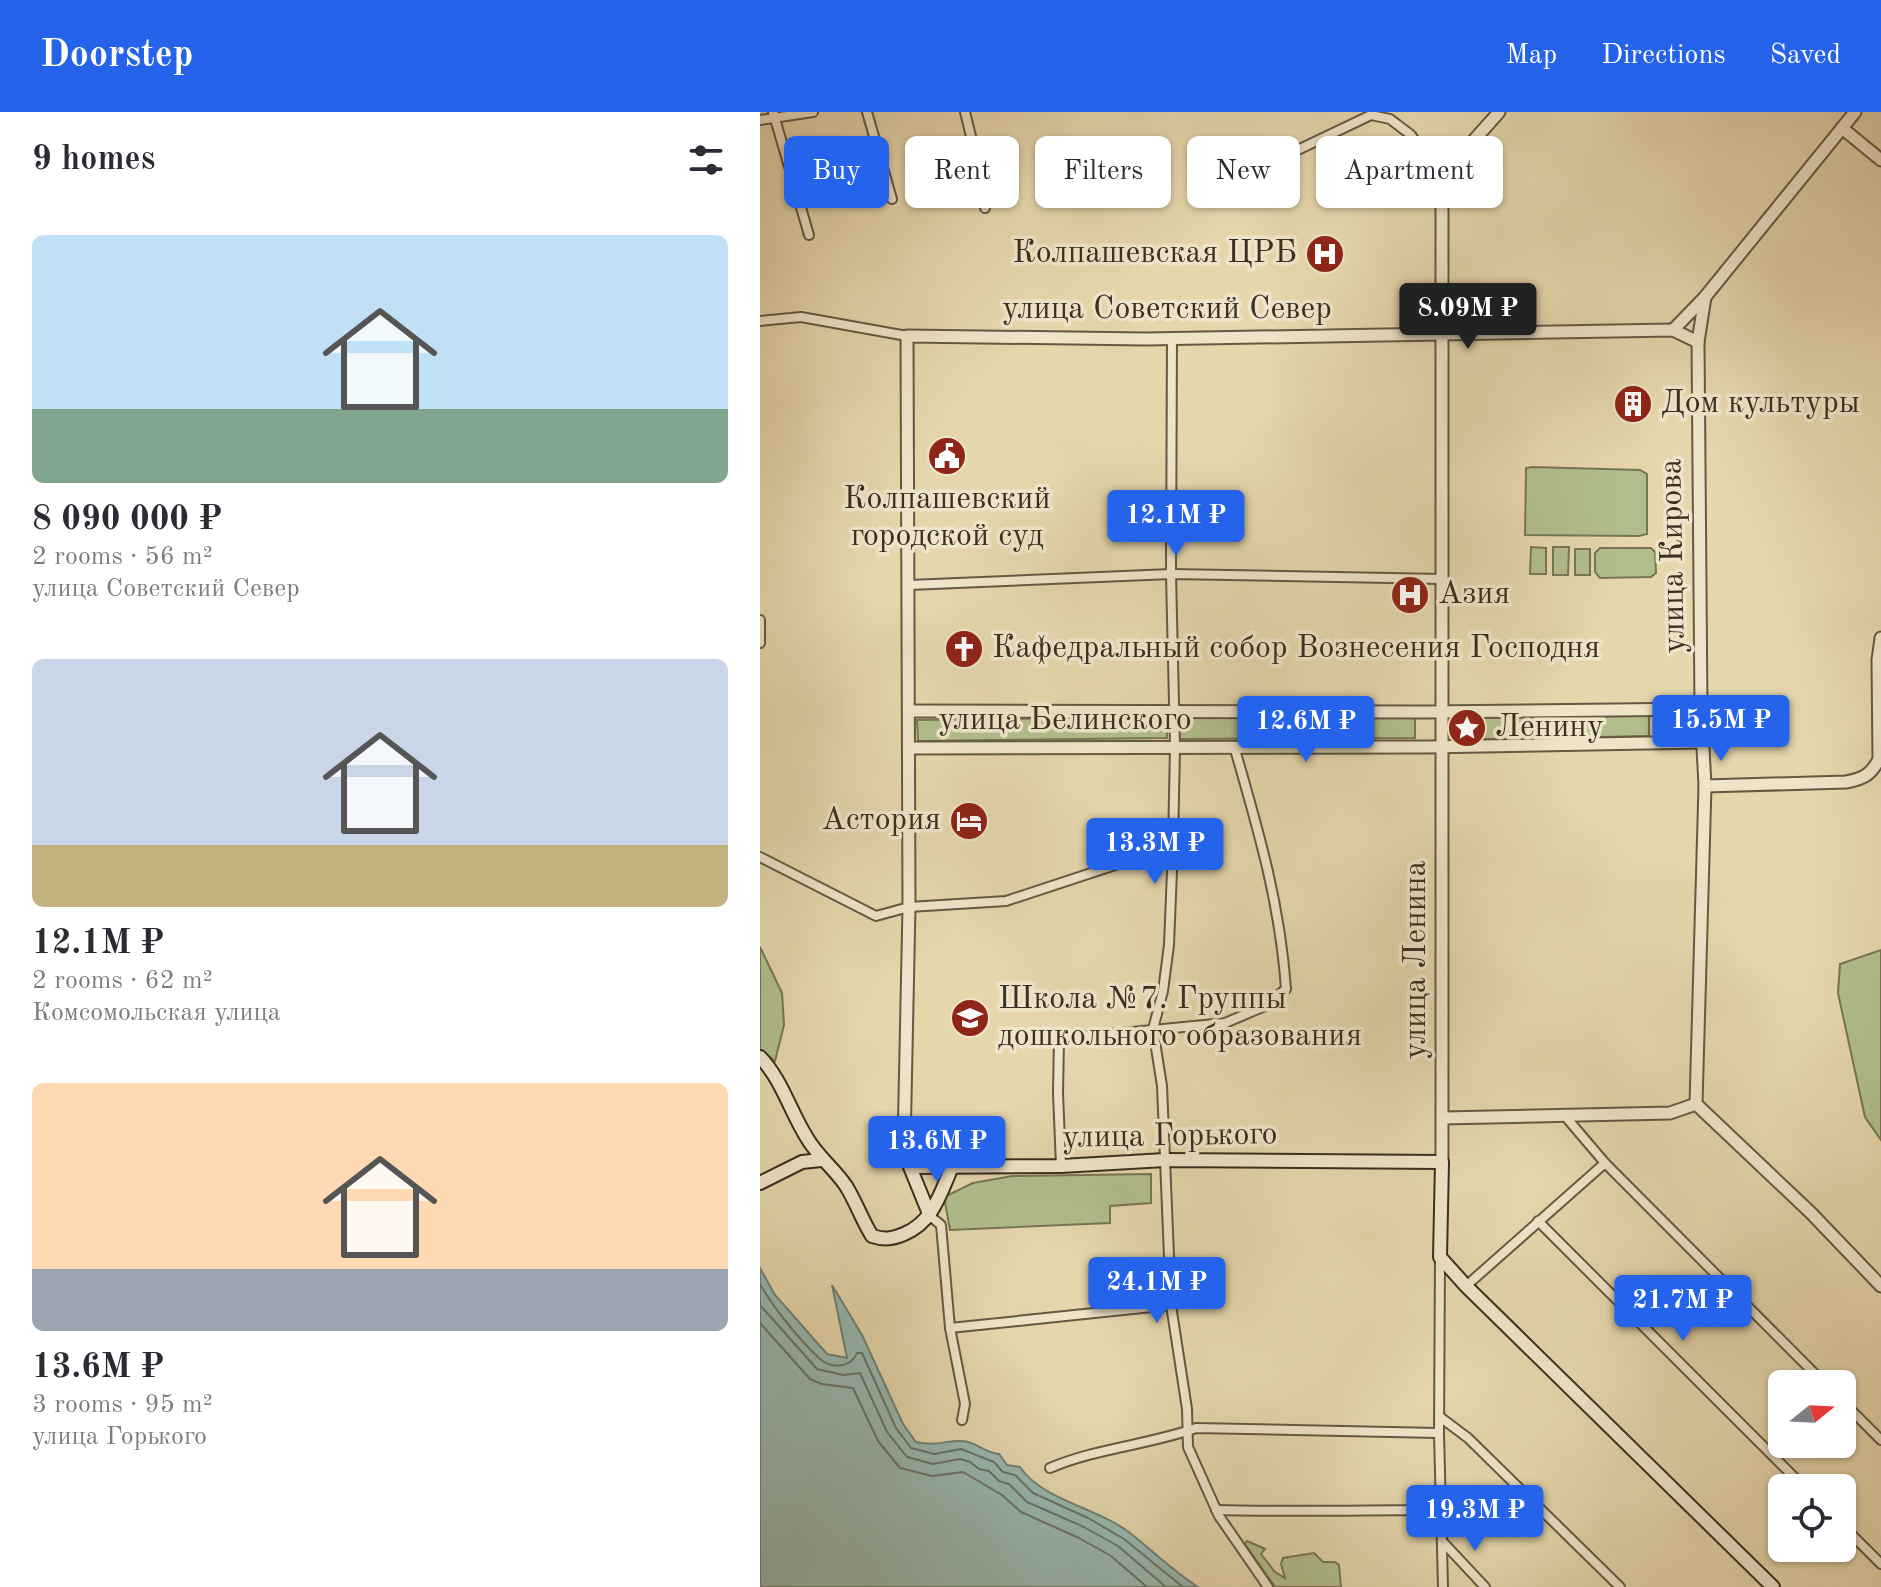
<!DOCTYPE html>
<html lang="en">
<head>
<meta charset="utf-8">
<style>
	body { margin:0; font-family:"Old Standard TT",serif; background:#f7f7f7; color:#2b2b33; height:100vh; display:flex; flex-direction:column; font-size:30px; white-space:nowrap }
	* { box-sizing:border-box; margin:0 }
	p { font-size:26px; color:#7c7c81 }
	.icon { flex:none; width:44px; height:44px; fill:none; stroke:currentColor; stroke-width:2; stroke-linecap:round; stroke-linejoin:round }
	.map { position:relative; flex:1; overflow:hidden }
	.side { display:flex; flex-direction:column; background:#fff; width:760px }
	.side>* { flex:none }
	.hud { position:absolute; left:24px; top:24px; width:760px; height:72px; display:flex; gap:16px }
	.needle { width:52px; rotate:72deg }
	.buttons { position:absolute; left:1008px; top:1258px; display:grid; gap:16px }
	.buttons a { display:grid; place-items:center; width:88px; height:88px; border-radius:12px; background:#fff; box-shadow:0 2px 6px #0004; font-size:40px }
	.price { position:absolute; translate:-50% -68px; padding:0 18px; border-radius:8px; background:#2563eb; color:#fff; font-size:26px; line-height:52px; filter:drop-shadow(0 2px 4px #0008) }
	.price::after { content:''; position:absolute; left:50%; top:48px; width:24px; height:18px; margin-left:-12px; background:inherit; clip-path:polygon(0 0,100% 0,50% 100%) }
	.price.selected { background:#222; color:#fff }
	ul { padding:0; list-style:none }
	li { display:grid; align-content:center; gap:16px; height:424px; padding:0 32px }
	li span { display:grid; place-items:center; height:248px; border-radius:12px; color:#555 }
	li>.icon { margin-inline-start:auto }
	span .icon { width:144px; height:144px; fill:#fffc; stroke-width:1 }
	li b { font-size:34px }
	h2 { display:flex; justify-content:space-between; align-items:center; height:96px; padding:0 32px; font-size:34px }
	.pill { padding:0 28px; border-radius:12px; background:#fff; box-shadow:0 2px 6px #0004; font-size:28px; line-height:72px }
	.pill.selected { background:#2563eb; color:#fff }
	header { display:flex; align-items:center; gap:48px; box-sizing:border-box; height:112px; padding:0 40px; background:#2563eb; color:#fff }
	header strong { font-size:38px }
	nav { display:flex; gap:44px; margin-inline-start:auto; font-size:28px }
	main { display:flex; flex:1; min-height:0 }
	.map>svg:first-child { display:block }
	.green { fill:#b1be8c; stroke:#767656; stroke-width:2 }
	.water { fill:#97b8b0; stroke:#728177; stroke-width:2 }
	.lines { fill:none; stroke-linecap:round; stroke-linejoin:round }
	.shore { stroke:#687468; stroke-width:2 }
	.minor-casing { stroke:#655944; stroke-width:12 }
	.tertiary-casing { stroke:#655944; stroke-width:15 }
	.secondary-casing { stroke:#3a2f21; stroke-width:16 }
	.minor { stroke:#eee4c9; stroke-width:8 }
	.tertiary { stroke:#eee4c9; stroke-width:11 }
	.secondary { stroke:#eee4c9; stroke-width:12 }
	.labels { text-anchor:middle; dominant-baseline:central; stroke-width:7; stroke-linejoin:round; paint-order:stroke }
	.poi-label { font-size:32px; fill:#3a2f21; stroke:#eee4c9; text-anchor:start }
	.street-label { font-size:32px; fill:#3a2f21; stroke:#eee4c9 }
</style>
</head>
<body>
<header>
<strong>Doorstep</strong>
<nav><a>Map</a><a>Directions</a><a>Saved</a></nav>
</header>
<main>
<section class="side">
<h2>9 homes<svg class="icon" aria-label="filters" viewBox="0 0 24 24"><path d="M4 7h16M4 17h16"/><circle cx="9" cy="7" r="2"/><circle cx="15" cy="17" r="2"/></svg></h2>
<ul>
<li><span style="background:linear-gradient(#bfe0f5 70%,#7fa58c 0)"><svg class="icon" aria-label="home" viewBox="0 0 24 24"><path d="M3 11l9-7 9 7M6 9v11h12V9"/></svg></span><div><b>8 090 000 ₽</b><p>2 rooms · 56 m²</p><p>улица Советский Север</p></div></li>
<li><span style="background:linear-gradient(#c9d6e8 75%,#c2b280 0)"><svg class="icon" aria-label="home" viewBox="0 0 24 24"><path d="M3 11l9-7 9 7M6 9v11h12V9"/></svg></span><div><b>12.1M ₽</b><p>2 rooms · 62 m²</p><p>Комсомольская улица</p></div></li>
<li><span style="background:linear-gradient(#ffd9b3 75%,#9aa5b1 0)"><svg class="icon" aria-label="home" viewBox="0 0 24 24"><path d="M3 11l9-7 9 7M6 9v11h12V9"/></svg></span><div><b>13.6M ₽</b><p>3 rooms · 95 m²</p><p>улица Горького</p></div></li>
</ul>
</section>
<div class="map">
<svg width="1121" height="1475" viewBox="0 0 1121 1475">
	<rect width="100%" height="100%" fill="#e5d6ac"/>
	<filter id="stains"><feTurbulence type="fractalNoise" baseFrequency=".0025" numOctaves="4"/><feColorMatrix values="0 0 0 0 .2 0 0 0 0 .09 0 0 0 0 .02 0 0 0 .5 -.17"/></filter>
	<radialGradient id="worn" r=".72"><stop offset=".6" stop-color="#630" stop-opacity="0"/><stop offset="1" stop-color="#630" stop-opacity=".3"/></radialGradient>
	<g class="green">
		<path d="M 772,355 L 880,358 L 887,362 L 887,422 L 879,424 L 765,423 L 766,356 Z"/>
		<path d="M 771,435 L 786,436 L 786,462 L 770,462 Z"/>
		<path d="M 793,435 L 809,435 L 808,463 L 793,463 Z"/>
		<path d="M 840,436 L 891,436 L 895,440 L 896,461 L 891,465 L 840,466 L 835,460 L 835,441 Z"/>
		<rect x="815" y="437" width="15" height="26"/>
		<path d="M 655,603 L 655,626 L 419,627 L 419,604 Z"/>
		<path d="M 889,603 L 889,624 L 696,628 L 696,605 Z"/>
		<path d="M 407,605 L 407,626 L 158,629 L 157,608 Z"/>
		<path d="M 0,835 L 22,881 L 24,913 L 15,949 L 0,937 Z"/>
		<path d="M 1121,838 L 1121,1028 L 1105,1005 L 1078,881 L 1080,852 Z"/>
		<path d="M 391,1062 L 391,1091 L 350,1094 L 350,1111 L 190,1118 L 184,1085 L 213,1071 L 252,1064 Z"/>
		<path d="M 487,1429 L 505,1437 L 501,1442 L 515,1460 L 525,1466 L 521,1452 L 523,1446 L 554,1441 L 563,1450 L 575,1450 L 579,1453 L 581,1475 L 515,1475 L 485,1432 Z"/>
	</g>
	<path class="water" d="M 0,1156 L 15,1183 L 67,1242 L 87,1246 L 72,1173 L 102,1223 L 143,1312 L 156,1330 C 179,1335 184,1328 202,1329 C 217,1330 223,1340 239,1342 L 247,1353 L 260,1355 C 282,1388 338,1396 370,1421 C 393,1439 413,1459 438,1475 L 0,1475 Z"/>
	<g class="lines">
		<g class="shore">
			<path d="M 0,1172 C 12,1194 41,1230 60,1247 C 72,1257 91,1256 97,1241 L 102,1241 L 136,1316 L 151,1336 L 174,1342 L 201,1337 L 234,1350 L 243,1360 L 255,1363 L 273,1381 L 328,1406 L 364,1427 L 423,1475"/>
			<path d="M 0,1193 L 57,1257 L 83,1263 L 100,1261 L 127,1320 L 147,1345 L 173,1352 L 200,1347 L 210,1350 L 219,1357 L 229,1359 L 239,1369 L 249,1372 L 267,1390 L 324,1415 L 358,1434 L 406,1475"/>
			<path d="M 0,1211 L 50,1267 L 62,1272 L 93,1276 L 118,1329 L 140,1356 L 172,1364 L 203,1360 L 242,1383 L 261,1400 L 319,1426 L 351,1444 L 387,1475"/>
		</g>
		<g class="minor-casing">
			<g id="minor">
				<path d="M 13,0 L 49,123"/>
				<path d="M 107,0 L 132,87"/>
				<path d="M 205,0 L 217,49 L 225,96"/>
				<path d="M 0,8 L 53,0"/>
				<path d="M 435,87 L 611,3 L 630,7 L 651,23 L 684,71"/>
				<path d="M 0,209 L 41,205 L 147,224"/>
				<path d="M 412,226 L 411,462 L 415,634 L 413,734 L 409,833 L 403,879 L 393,917 L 402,974 L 411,1193 L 427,1297 L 428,1335 L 459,1404 L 508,1475"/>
				<path d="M 149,473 L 411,462 L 683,467"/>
				<path d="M 0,508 L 0,531"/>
				<path d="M 0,745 L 116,804 L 149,795 L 246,789 L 413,734"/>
				<path d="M 805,1004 L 845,1051 L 1065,1272"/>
				<path d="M 301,1054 L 298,981 L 299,927 L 465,911 L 505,894 L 526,877 C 520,791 498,717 474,634"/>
				<path d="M 170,1104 L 181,1113 L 190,1216 L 205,1292 L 202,1308"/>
				<path d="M 778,1109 L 1045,1376"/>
				<path d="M 680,1146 L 679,1321 L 683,1475"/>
				<path d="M 706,1174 L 845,1051"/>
				<path d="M 190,1216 L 411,1193"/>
				<path d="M 1082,1289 L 1121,1328"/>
				<path d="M 680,1305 L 708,1326 L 860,1475"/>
				<path d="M 290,1356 C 337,1336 388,1333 436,1316 L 679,1321"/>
				<path d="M 456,1398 C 531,1400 606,1398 681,1398"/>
				<path d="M 1082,1413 L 1121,1452"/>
				<path d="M 682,1429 L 725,1475"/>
			</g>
		</g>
		<g class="tertiary-casing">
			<g id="tertiary">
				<path d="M 1082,16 L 1121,48"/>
				<path d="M 913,218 L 945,185 L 1095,0"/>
				<path d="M 149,599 L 667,600 L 941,597"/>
				<path d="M 149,636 L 667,635 L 942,630"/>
				<path d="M 945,674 L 1086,670 C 1103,667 1111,663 1119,647 L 1118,548 L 1121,526"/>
				<path d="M 936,992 L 945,674 L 941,597 L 938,230 L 945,185"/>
				<path d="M 936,992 L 1051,1101 L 1121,1174"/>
				<path d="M 683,1006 L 910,1001 L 936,992"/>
				<path d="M 682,1050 L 682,84 C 687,52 719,24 739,0"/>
				<path d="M 150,1055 L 144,1035 L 149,795 L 147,224 L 386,227 L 913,218 L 938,230"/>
			</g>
		</g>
		<g class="secondary-casing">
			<g id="secondary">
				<path d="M 0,945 C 22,968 30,999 47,1026 C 58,1045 74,1056 86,1074 C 96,1090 102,1108 112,1124 C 124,1128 132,1127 144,1122 C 173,1110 180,1082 192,1055"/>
				<path d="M 0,1071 L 42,1050 L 61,1048"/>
				<path d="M 170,1104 L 150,1055 L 301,1054 L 405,1048 L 682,1050 L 680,1145 L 706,1174 L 1013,1475"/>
			</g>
		</g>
		<use href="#minor" class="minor"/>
		<use href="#tertiary" class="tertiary"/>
		<use href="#secondary" class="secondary"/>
	</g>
	<defs>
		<g id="hospital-disc" transform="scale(2)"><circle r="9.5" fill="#8f2418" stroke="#eee4c9"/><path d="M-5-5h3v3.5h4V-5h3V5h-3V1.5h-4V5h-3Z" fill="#fff"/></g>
		<g id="building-disc" transform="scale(2)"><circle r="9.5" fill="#8f2418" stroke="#eee4c9"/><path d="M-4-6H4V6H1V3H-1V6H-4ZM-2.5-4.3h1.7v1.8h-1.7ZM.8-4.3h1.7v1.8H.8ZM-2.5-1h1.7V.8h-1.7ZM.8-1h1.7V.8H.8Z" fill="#fff"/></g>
		<g id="civic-disc" transform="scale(2)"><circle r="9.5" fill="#8f2418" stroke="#eee4c9"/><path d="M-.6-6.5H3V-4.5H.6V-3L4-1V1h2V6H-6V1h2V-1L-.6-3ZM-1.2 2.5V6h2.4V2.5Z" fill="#fff"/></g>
		<g id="church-disc" transform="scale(2)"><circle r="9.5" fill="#8f2418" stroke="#eee4c9"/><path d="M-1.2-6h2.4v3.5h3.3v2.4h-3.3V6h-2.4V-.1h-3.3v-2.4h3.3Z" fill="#fff"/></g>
		<g id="sight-disc" transform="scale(2)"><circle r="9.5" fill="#8f2418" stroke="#eee4c9"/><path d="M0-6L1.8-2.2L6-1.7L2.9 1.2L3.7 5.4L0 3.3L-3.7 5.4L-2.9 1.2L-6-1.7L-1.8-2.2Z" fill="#fff"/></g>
		<g id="hotel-disc" transform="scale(2)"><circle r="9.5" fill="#8f2418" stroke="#eee4c9"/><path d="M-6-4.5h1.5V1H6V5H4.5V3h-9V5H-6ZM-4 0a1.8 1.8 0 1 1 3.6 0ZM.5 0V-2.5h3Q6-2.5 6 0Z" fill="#fff"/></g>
		<g id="school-disc" transform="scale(2)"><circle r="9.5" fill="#8f2418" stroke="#eee4c9"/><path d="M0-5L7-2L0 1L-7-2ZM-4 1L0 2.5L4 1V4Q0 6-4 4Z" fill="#fff"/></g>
	</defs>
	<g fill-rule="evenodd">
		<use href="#hospital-disc" x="565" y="142"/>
		<use href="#building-disc" x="873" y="292"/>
		<use href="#civic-disc" x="187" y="344"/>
		<use href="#hospital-disc" x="650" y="483"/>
		<use href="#church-disc" x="204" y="537"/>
		<use href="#sight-disc" x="707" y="616"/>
		<use href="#hotel-disc" x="209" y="709"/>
		<use href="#school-disc" x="210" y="906"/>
	</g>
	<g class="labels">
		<g class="poi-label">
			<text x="537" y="142" text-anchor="end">Колпашевская ЦРБ</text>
			<text x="901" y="292">Дом культуры</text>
			<text x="187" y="388" text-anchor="middle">Колпашевский<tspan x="187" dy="37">городской суд</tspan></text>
			<text x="678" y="483">Азия</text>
			<text x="232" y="537">Кафедральный собор Вознесения Господня</text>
			<text x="735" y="616">Ленину</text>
			<text x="181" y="709" text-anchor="end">Астория</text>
			<text x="238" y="888">Школа №7. Группы<tspan x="238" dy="37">дошкольного образования</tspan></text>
		</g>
		<g class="street-label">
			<text x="407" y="198">улица Советский Север</text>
			<text transform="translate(914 444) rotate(-91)">улица Кирова</text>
			<text x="305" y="609">улица Белинского</text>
			<text transform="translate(657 848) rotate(-90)">улица Ленина</text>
			<text transform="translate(410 1025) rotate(-1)">улица Горького</text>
		</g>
	</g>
	<rect width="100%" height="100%" filter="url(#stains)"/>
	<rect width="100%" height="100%" fill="url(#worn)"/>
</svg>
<div class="buttons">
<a><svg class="needle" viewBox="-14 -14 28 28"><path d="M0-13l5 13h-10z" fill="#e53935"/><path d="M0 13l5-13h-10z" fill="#7c7c81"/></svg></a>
<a><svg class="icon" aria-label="locate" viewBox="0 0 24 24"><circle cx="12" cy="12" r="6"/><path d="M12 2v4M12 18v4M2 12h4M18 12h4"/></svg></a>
</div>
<b class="price selected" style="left:708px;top:239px">8.09M ₽</b>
<b class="price" style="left:416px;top:446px">12.1M ₽</b>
<b class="price" style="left:961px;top:651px">15.5M ₽</b>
<b class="price" style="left:546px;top:652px">12.6M ₽</b>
<b class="price" style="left:395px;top:774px">13.3M ₽</b>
<b class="price" style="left:177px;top:1072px">13.6M ₽</b>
<b class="price" style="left:397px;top:1213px">24.1M ₽</b>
<b class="price" style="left:923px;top:1231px">21.7M ₽</b>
<b class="price" style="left:715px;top:1441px">19.3M ₽</b>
<div class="hud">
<a class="pill selected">Buy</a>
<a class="pill">Rent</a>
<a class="pill">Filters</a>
<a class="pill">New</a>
<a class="pill">Apartment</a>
</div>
</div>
</main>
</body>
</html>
